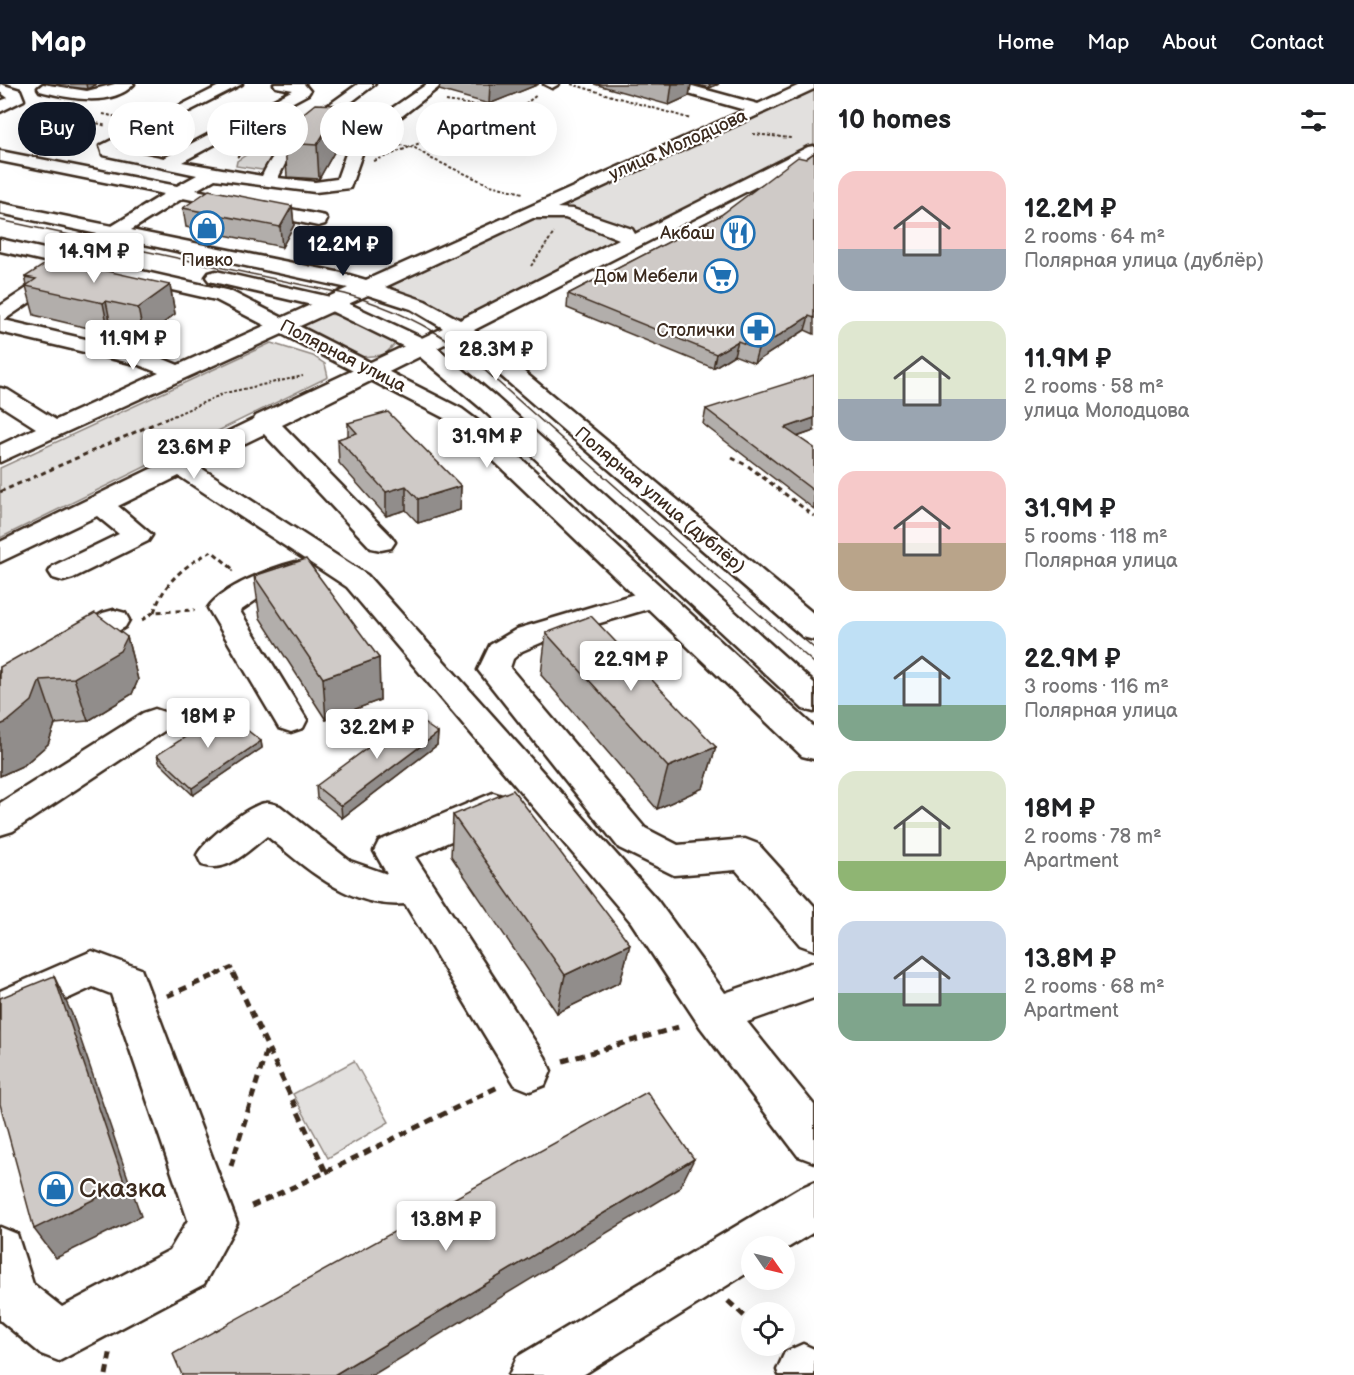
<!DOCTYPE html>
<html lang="en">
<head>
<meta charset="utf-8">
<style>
	body { margin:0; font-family:"Balsamiq Sans",sans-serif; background:#f2f2f2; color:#202124; height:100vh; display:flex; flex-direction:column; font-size:22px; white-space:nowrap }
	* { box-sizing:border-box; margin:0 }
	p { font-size:20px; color:#757577 }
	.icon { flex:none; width:33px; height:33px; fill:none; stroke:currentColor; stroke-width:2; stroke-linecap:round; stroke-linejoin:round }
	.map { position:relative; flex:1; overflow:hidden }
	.sheet { display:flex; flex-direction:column; background:#fff; width:540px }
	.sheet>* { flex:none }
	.top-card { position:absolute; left:18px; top:18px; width:570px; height:54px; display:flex; gap:12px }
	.needle { width:39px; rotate:124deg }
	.fabs { position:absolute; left:741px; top:1152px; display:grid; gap:12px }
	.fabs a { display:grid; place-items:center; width:54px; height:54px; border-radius:50%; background:#fff; box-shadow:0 6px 24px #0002; font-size:30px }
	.price { position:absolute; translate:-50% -51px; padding:0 14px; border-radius:6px; background:#fff; color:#222; font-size:20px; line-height:39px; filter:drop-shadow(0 2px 3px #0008) }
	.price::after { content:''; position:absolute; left:50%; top:36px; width:18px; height:14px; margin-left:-9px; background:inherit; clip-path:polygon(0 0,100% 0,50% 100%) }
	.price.active { background:#111827; color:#fff }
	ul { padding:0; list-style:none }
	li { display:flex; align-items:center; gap:18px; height:150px; padding:0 24px }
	li span { display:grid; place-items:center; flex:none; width:168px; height:120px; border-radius:18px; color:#555 }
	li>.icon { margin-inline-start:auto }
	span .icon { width:72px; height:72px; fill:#fffc; stroke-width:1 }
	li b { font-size:26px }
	h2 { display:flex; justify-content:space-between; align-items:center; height:72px; padding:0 24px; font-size:26px }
	.chip { padding:0 21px; border-radius:27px; background:#fff; box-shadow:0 6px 24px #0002; font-size:21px; line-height:54px }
	.chip.active { background:#111827; color:#fff }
	header { display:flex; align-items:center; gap:36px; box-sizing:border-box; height:84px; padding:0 30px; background:#111827; color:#fff }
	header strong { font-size:28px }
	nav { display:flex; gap:33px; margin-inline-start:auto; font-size:21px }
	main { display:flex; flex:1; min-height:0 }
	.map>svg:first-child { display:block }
	.green { fill:#e2e0de; stroke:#8e857e; stroke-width:1.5 }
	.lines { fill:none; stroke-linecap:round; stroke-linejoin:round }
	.minor-casing { stroke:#3b2a1e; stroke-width:5 }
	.major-casing { stroke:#3b2a1e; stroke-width:5 }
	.path-far3 { stroke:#3b2a1e; stroke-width:2; stroke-dasharray:3 2; stroke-linecap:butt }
	.path-far2 { stroke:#3b2a1e; stroke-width:3; stroke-dasharray:5 4; stroke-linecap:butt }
	.path-far1 { stroke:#3b2a1e; stroke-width:4; stroke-dasharray:7 4.5; stroke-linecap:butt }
	.path { stroke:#3b2a1e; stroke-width:5; stroke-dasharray:8 6; stroke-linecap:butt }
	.minor { fill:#fff; fill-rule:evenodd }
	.major { fill:#fff; fill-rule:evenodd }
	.tram { stroke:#3b2a1e; stroke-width:1.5 }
	.wall { fill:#b2aeab; stroke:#3b2a1e; stroke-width:1.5 }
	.shaded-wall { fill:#918d8b; stroke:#3b2a1e; stroke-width:1.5 }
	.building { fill:#cfcac7; stroke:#3b2a1e; stroke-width:1.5 }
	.labels { text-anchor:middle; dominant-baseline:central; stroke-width:4.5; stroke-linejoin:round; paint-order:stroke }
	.far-street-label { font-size:18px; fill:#3b2a1e; stroke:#fff }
	.far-poi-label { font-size:18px; fill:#3b2a1e; stroke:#fff; text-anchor:end }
	.near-poi-label { font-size:26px; fill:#3b2a1e; stroke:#fff; text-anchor:start }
</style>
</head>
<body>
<header>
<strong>Map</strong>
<nav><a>Home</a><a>Map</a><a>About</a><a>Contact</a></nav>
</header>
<main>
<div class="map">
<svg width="814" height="1291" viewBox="0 0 814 1291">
	<rect width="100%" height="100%" fill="#fff"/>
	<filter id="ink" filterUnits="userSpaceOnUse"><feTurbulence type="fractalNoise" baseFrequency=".0167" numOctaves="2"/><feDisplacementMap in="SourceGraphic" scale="12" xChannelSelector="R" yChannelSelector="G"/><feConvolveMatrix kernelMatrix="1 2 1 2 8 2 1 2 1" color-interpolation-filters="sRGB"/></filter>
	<g filter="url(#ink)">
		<g class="green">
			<path d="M 814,6 L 814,60 L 503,214 L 462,233 L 455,233 L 389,203 L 392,197 Z"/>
			<path d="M 322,20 C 310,49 293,47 275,66 C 269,72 269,81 262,86 L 236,82 L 237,77 Z"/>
			<path d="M 476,23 L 491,27 L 463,40 L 447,36 Z"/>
			<path d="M 517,30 L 544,37 L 479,63 L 460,52 Z"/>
			<path d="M 327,230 L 337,231 L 393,258 L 394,261 L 384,271 L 360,273 L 303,243 L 308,237 Z"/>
			<path d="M 271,259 L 313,272 L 325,280 L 328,293 L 0,454 L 0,384 Z"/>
			<path d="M 354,977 L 389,1038 L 328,1074 L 293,1010 Z"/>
		</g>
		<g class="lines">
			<g class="minor-casing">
				<g id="minor">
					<path d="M 0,0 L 20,6 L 24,16 L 0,28 L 0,17 L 8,14 L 0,8 Z"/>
					<path d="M 43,0 L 87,7 L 115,0 L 134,0 C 112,24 67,14 40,7 L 38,4 Z"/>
					<path d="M 223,0 L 242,0 L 117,64 L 164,74 L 293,6 L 276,3 L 274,0 L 304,0 L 310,7 L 308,10 L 182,78 L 262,92 C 277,62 296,39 332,38 L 320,28 L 323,25 L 358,0 L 375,0 L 338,28 L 349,32 L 374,32 L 391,25 L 427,0 L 443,0 L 402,32 L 364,43 L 370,47 L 350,104 L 315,108 L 215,95 L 196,106 L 325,132 L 327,136 L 325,140 L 318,142 L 183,114 L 131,146 L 342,189 L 366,196 L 745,26 L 664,3 L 662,0 L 685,0 L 758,20 L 802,0 L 814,0 L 814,5 L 557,124 L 573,125 L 632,145 L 635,150 L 808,63 L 814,62 L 814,73 L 474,246 L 814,530 L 814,556 L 803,553 L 457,254 L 282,341 L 391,452 L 395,458 L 391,464 L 381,466 L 371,464 L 264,350 L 198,382 L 367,491 L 657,816 L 725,909 L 814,878 L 814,914 L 747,938 L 814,1021 L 814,1078 L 798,1072 L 701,944 L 631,838 L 347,503 L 179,392 L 118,422 L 152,451 L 148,457 L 73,494 L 63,497 L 53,494 L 49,488 L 53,482 L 119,450 L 97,432 L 0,478 L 0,458 L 254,335 L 256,332 L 443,244 L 411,225 L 368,211 L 0,378 L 0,361 L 36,344 L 0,321 L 0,304 L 8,306 L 56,336 L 159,289 L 139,281 L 0,248 L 0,222 L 59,183 L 73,183 L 76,187 L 4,236 L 154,271 L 178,281 L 348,204 L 0,129 L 0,119 L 112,142 L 164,110 L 0,77 L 0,67 L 177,102 L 197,91 L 103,71 L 100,62 ZM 340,47 L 353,50 L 337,95 L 315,98 L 278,94 L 289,72 L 319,48 ZM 533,134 L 565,134 L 619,155 L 460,236 L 425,217 L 385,203 Z"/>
					<path d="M 544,0 L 559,0 L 552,4 Z"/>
					<path d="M 296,478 L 306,481 L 310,487 L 306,493 L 259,514 L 240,527 L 307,636 L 303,644 L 291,648 L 279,644 L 208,524 C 222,503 272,484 296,478 Z"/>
					<path d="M 655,504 L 665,506 L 670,513 L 665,520 L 559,551 L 522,567 L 513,575 L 510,584 L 645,744 L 678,761 L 745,755 L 758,760 L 814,822 L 814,866 L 800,861 L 736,786 L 674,791 L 619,764 L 478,586 L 490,561 L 517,545 Z"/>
					<path d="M 114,526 L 125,529 L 129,536 L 125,543 L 11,610 L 0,613 L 0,588 L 103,529 Z"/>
					<path d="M 155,625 L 167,629 L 171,637 L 167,645 L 13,747 L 0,751 L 0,719 L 143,629 Z"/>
					<path d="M 493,709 L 505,713 L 511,723 L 505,733 L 415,773 L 545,973 L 551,987 L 545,1001 L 530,1007 L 515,1001 L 405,820 C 350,825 306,784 267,752 C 247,767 228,790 202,781 L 197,771 C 204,757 249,720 266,719 C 270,718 275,721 280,722 L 350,777 L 387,790 L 374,767 L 379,757 Z"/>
					<path d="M 92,867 L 141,885 L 237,1139 L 204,1200 L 59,1277 L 41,1270 L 0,1236 L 0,1143 L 17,1150 L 33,1200 L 62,1223 L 170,1166 L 188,1136 L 111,910 L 93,903 L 0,946 L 0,907 Z"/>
					<path d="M 814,1098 L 814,1148 L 784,1166 L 784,1162 L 752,1162 L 752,1186 L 583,1291 L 509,1291 L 517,1273 L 798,1105 Z"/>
					<path d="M 803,1260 L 814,1265 L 814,1291 L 779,1291 L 777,1286 L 785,1268 Z"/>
				</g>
			</g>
			<g class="major-casing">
				<g id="major">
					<path d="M 0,155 L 230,207 L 462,325 L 490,346 L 814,643 L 814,675 L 802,672 L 472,356 L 446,335 L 216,216 L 0,167 Z"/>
					<path d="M 216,187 L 339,215 L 429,257 L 497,314 L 814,599 L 814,628 L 803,625 L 481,324 L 413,267 L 325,224 L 209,197 L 206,193 L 209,189 Z"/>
				</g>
			</g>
			<g class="path-far3">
				<path d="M 571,0 L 691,35"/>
				<path d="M 446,17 L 474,21"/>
				<path d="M 82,29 L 84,35 L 106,42"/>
				<path d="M 103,30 L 122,34"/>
				<path d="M 753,50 L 791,54"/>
				<path d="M 380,57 L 415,64 L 432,75 L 490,101 L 523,109"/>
				<path d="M 460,63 L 442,36 L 475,21 L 521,23 L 537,11"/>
				<path d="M 237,73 L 268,52"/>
				<path d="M 374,77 L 448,48"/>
				<path d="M 531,182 L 554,149"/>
				<path d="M 164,336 L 225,309 L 303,292"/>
			</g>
			<g class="path-far2">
				<path d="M 732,374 L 748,382 L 814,432"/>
				<path d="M 0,408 L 167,334"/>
				<path d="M 154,528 C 165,497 184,482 212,467 L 234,486 L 232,487"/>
				<path d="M 142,536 L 154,528 L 195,526"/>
			</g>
			<path class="path-far1" d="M 216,891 L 231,884 L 234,891"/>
			<g class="path">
				<path d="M 233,889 L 326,1088 L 247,1124"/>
				<path d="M 167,912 L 220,889"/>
				<path d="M 563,977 L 682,942"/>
				<path d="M 231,1082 L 267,965"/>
				<path d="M 326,1088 L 500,1002"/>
				<path d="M 728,1217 L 752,1239"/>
				<path d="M 106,1291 L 111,1265"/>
			</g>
			<use href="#minor" class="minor"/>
			<use href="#major" class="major"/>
			<g class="tram">
				<path d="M 0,136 L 345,210 C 388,222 426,240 462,266 L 814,579"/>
				<path d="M 619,395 L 814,564"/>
			</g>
		</g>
		<g class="wall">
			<path d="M 48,0 L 97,0 L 87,5 Z"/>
			<path d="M 440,0 L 539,0 L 489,20 L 439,6 Z"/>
			<path d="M 594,0 L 691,0 L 689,12 L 669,21 Z"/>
			<path d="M 694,0 L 719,0 L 709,4 Z"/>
			<path d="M 342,54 L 319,95 L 287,93 L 285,59 Z"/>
			<path d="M 814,69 L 814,250 L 805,246 L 754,279 L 734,271 L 713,284 L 567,224 L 568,210 L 721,131 Z"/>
			<path d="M 292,122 L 294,141 L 282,163 L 186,143 L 183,124 Z"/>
			<path d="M 25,193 L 170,201 L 175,230 L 144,254 L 112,247 L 109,249 L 34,231 L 26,202 L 27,201 Z"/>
			<path d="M 706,325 L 814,347 L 797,353 L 814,364 L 814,425 L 703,340 Z"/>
			<path d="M 348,339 L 461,402 L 460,426 L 418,439 L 406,426 L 386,432 L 339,379 L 338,355 L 348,352 Z"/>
			<path d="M 254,492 L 379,574 L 380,616 L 326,636 L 260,534 Z"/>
			<path d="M 546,549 L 716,663 L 703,704 L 657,725 L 541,591 Z"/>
			<path d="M 127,553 L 138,596 L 132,610 L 88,637 L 55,640 L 48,660 L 24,681 L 0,692 L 0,583 Z"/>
			<path d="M 438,649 L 437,661 L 342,734 L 317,714 L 316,702 Z"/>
			<path d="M 261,657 L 262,664 L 193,711 L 159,678 L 157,671 Z"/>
			<path d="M 453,731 L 630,860 L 620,898 L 557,929 L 451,772 Z"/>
		</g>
		<g class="shaded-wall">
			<path d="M 86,0 L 97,0 L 87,5 Z"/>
			<path d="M 490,0 L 539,0 L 489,20 Z"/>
			<path d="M 672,0 L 691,0 L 689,12 L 669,21 Z"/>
			<path d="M 710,0 L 719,0 L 709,4 Z"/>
			<path d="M 341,21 L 342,54 L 319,95 L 317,61 Z"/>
			<path d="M 292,122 L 294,141 L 282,163 L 280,143 Z"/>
			<path d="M 170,201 L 175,230 L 144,254 L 138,224 Z"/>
			<path d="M 106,217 L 112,247 L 109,249 L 103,219 Z"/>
			<path d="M 809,232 L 805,246 L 754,279 L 758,265 Z"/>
			<path d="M 738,257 L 734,271 L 713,284 L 716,270 Z"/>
			<path d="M 814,334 L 814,347 L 781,358 L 785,344 Z"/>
			<path d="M 406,402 L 406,426 L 386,432 L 386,408 Z"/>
			<path d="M 461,402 L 460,426 L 418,439 L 418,415 Z"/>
			<path d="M 127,553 L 138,596 L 132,610 L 88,637 L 74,594 Z"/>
			<path d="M 379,574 L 380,616 L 326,636 L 323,594 Z"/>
			<path d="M 40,596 L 55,640 L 48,660 L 24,681 L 0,692 L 0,641 Z"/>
			<path d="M 438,649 L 437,661 L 342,734 L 341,722 Z"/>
			<path d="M 261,657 L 262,664 L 193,711 L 192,704 Z"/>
			<path d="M 716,663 L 703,704 L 657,725 L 668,683 Z"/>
			<path d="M 630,860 L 620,898 L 557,929 L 565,891 Z"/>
			<path d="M 54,892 L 72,930 L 141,1132 L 56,1174 L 34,1145 Z"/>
			<path d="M 694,1075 L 679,1105 L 373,1291 L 334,1291 Z"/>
		</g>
		<g class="building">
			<path d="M 315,20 L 341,21 L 317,61 L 285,59 L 305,28 Z"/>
			<path d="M 814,69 L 814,234 L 809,232 L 758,265 L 738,257 L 716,270 L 568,210 L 721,131 L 798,73 L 806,75 Z"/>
			<path d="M 209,106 L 292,122 L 280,143 L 183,124 Z"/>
			<path d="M 53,175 L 170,201 L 138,224 L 106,217 L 103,219 L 26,202 L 36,195 L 25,193 Z"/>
			<path d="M 814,291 L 814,334 L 785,344 L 814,364 L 814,407 L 706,325 Z"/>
			<path d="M 388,328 L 461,402 L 418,415 L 406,402 L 386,408 L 338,355 L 357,349 L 348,339 Z"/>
			<path d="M 306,475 L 379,574 L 323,594 L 254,492 Z"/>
			<path d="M 95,529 L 127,553 L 120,567 L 74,594 L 40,596 L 32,617 L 7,638 L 0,641 L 0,583 Z"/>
			<path d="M 591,532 L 716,663 L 668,683 L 546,549 Z"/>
			<path d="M 224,628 L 261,657 L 192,704 L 157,671 Z"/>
			<path d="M 412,631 L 438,649 L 341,722 L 316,702 Z"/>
			<path d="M 513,706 L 630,860 L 565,891 L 453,731 Z"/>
			<path d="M 54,892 L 125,1100 L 34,1145 L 0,1020 L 0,914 Z"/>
			<path d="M 647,1008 L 694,1075 L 334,1291 L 182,1291 L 173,1270 Z"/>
		</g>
	</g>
	<defs>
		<g id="shop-ring" transform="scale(1.725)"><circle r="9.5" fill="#fff" stroke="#1f6fb2" stroke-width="1.5"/><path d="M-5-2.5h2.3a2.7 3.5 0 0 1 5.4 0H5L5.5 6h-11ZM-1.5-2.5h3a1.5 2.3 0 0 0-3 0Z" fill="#1f6fb2"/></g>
		<g id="restaurant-ring" transform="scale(1.725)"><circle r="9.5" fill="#fff" stroke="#1f6fb2" stroke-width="1.5"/><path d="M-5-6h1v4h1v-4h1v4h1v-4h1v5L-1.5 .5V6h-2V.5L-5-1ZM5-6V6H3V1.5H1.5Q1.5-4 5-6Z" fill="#1f6fb2"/></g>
		<g id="supermarket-ring" transform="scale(1.725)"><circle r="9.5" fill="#fff" stroke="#1f6fb2" stroke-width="1.5"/><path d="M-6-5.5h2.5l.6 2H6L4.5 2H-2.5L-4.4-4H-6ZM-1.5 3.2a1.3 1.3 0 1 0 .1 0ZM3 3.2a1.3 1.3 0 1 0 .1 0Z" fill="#1f6fb2"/></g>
		<g id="pharmacy-ring" transform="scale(1.725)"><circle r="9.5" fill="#fff" stroke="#1f6fb2" stroke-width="1.5"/><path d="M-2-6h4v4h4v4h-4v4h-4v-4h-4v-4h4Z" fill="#1f6fb2"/></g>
	</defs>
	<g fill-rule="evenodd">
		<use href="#shop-ring" x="207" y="144"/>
		<use href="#restaurant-ring" x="738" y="149"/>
		<use href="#supermarket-ring" x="721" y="192"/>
		<use href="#pharmacy-ring" x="758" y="246"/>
		<use href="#shop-ring" x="56" y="1105"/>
	</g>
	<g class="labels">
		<g class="far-street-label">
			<text transform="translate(678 61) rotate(-24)">улица Молодцова</text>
			<text transform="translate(343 272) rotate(27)">Полярная улица</text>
			<text transform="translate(660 416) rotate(40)">Полярная улица (дублёр)</text>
		</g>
		<g class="far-poi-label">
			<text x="715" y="149">Акбаш</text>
			<text x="207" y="176" text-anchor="middle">Пивко</text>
			<text x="698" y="192">Дом Мебели</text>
			<text x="735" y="246">Столички</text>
		</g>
		<g class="near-poi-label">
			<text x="79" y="1105">Сказка</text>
		</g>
	</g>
</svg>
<div class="fabs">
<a><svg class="needle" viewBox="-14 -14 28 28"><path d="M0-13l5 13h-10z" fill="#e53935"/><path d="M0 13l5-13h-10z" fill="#757577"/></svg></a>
<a><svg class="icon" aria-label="locate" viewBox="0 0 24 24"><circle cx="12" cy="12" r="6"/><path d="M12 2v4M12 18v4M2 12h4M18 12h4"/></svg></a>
</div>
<b class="price active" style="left:343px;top:193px">12.2M ₽</b>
<b class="price" style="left:94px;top:200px">14.9M ₽</b>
<b class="price" style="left:133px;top:287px">11.9M ₽</b>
<b class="price" style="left:496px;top:298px">28.3M ₽</b>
<b class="price" style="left:487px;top:385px">31.9M ₽</b>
<b class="price" style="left:194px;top:396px">23.6M ₽</b>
<b class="price" style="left:631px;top:608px">22.9M ₽</b>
<b class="price" style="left:208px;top:665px">18M ₽</b>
<b class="price" style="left:377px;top:676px">32.2M ₽</b>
<b class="price" style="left:446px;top:1168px">13.8M ₽</b>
<div class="top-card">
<a class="chip active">Buy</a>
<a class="chip">Rent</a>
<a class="chip">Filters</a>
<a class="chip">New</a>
<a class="chip">Apartment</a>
</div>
</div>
<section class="sheet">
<h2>10 homes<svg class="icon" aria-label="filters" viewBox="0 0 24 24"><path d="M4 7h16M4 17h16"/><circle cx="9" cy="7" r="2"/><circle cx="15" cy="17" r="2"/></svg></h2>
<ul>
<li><span style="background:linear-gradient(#f6c9c9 65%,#9aa5b1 0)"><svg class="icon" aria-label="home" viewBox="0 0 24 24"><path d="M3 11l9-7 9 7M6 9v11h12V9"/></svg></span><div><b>12.2M ₽</b><p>2 rooms · 64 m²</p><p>Полярная улица (дублёр)</p></div></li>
<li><span style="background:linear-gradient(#dfe7d0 65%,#9aa5b1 0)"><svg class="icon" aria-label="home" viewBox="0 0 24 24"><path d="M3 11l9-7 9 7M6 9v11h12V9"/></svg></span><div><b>11.9M ₽</b><p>2 rooms · 58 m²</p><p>улица Молодцова</p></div></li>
<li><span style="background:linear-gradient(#f6c9c9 60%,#b9a48a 0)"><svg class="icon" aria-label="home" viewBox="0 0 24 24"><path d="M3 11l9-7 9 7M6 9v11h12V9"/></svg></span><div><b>31.9M ₽</b><p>5 rooms · 118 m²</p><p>Полярная улица</p></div></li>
<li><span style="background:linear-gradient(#bfe0f5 70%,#7fa58c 0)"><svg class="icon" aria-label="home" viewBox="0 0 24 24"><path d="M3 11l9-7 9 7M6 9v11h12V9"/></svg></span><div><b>22.9M ₽</b><p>3 rooms · 116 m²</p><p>Полярная улица</p></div></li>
<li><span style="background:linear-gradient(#dfe7d0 75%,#8fb573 0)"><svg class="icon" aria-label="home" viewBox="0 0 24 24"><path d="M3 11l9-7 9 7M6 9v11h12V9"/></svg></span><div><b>18M ₽</b><p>2 rooms · 78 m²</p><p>Apartment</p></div></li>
<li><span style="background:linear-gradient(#c9d6e8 60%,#7fa58c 0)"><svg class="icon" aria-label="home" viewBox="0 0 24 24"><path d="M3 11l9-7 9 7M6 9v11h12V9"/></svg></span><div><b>13.8M ₽</b><p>2 rooms · 68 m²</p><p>Apartment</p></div></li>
</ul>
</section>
</main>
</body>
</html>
